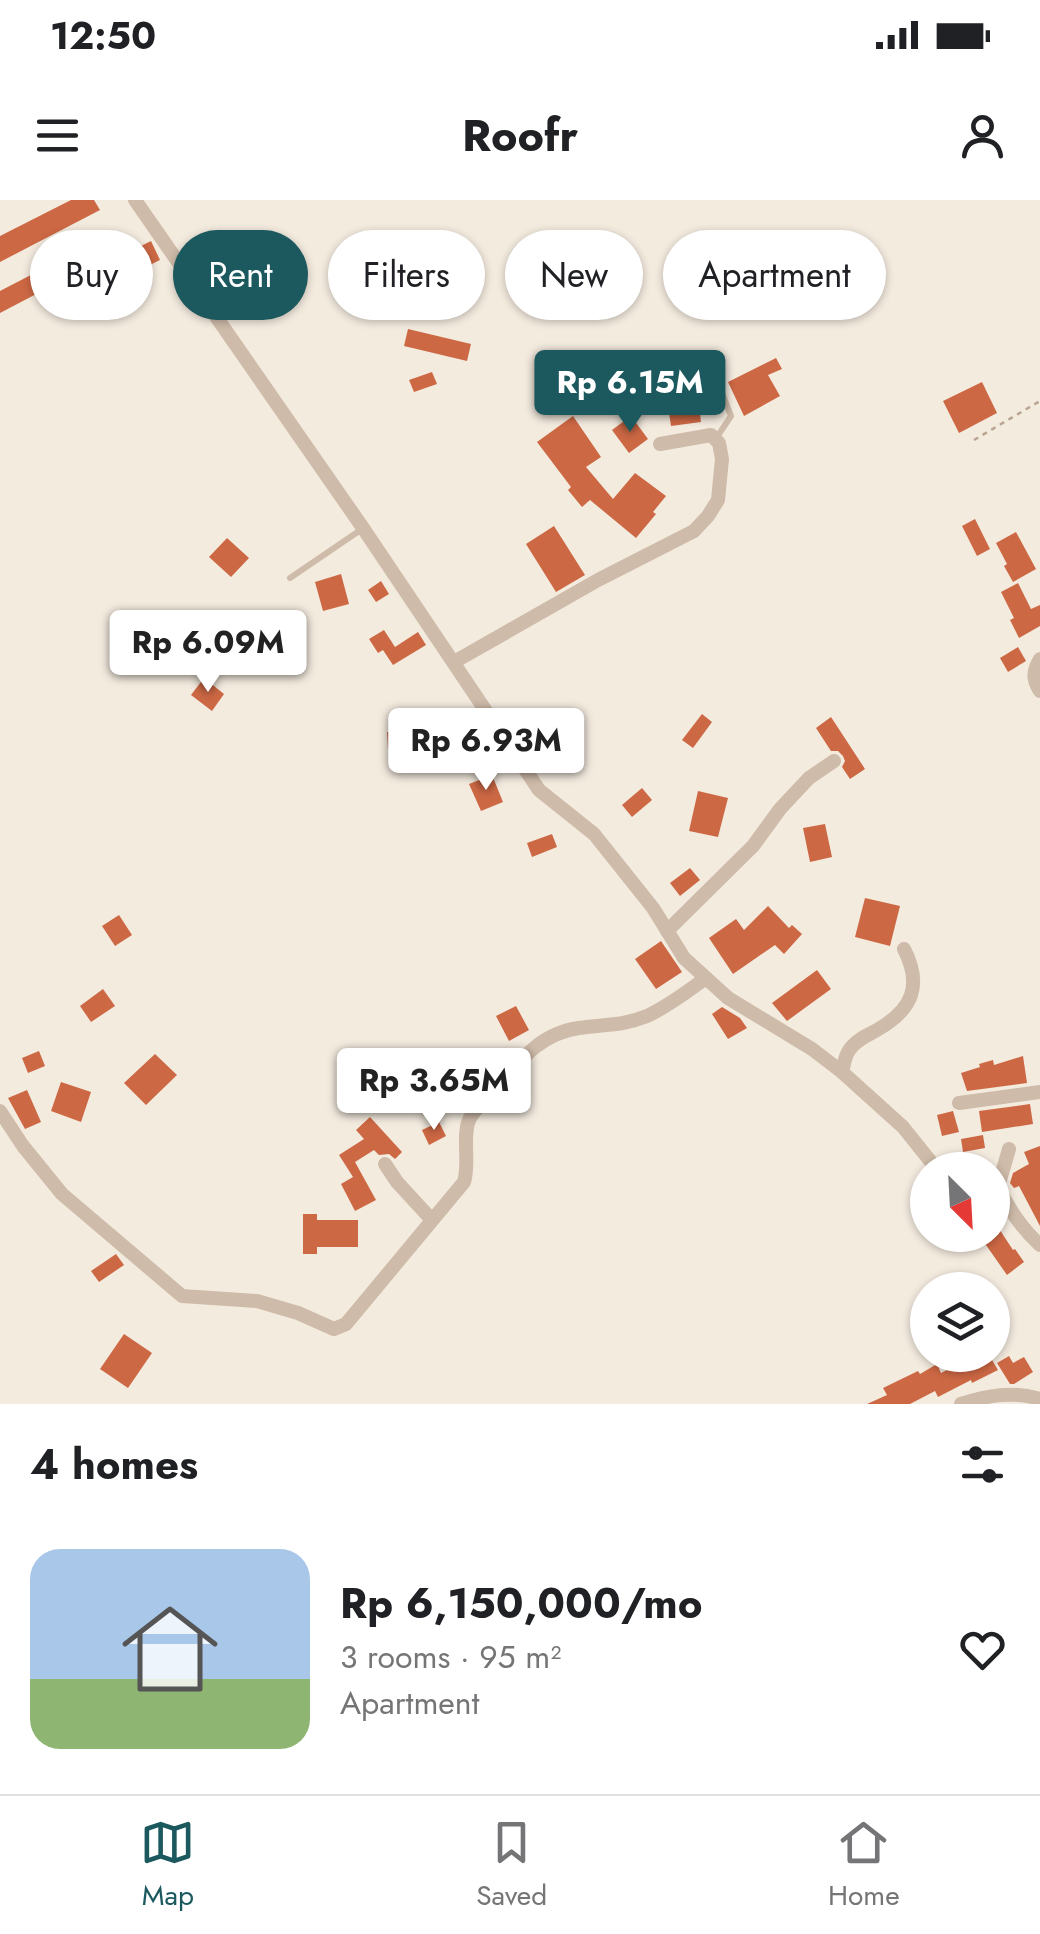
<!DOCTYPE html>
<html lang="en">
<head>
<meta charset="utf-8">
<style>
	body { margin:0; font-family:Jost,sans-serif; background:#f6f6f6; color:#202124; height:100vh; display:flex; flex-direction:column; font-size:38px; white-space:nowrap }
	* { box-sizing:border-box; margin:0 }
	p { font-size:32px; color:#757577 }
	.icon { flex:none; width:55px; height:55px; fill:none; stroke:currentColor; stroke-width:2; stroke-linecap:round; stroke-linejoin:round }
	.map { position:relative; height:1204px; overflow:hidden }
	.drawer { display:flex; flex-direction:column; background:#fff; flex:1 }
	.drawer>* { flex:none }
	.guide { position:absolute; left:30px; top:30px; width:980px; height:90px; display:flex; gap:20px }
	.needle { width:65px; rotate:156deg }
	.tools { position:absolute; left:910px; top:952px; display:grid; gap:20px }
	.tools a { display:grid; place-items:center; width:100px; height:100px; border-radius:50%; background:#fff; box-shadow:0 2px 8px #0004; font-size:50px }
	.price { position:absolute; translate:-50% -85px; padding:0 22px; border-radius:10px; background:#fff; color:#222; font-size:32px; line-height:65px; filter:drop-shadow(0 2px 5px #0008) }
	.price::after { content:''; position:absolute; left:50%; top:60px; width:30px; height:22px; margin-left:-15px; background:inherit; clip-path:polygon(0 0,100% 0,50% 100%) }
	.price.current { background:#1c595f; color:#fff }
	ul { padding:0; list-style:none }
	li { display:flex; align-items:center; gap:30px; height:250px; padding:0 30px }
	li+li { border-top:2px solid #e0e0e0 }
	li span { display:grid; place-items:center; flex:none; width:280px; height:200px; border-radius:30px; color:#555 }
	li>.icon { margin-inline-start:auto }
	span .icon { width:120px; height:120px; fill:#fffc; stroke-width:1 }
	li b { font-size:42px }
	h2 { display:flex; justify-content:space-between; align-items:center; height:120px; padding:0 30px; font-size:42px }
	.tag { padding:0 35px; border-radius:45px; background:#fff; box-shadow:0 2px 8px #0004; font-size:35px; line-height:90px }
	.tag.current { background:#1c595f; color:#fff }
	.status { display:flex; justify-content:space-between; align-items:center; height:70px; padding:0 50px; background:#fff; direction:ltr }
	.status svg { height:28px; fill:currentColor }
	header { display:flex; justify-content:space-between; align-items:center; height:130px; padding:0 30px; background:#fff; font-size:45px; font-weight:700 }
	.tab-bar { display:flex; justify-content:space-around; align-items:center; height:140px; border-top:2px solid #e0e0e0; background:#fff; font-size:28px; color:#757577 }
	.tab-bar a { display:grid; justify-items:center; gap:5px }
	.tab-bar .current { color:#1c595f }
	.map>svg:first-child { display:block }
	.building { fill:#cd6844 }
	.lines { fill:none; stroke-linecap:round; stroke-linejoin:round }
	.path { stroke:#baa593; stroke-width:2.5; stroke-dasharray:5 5; stroke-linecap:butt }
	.lane { stroke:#cebba9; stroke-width:6 }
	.street { stroke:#cebba9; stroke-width:14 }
</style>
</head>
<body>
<div class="status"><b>12:50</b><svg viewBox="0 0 49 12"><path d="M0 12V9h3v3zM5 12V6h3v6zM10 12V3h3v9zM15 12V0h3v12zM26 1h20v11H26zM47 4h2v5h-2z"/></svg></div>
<header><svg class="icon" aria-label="menu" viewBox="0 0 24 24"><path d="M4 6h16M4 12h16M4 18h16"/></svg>Roofr<svg class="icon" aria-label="person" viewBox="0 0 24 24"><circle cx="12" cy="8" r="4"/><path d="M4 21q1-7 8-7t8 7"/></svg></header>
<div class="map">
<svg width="1040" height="1204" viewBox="0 0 1040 1204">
	<rect width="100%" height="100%" fill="#f4ebdf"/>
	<g class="building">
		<path d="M 71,0 L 94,0 L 100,10 L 0,62 L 0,36 Z"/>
		<path d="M 112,33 L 123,55 L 151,41 L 160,60 L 124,78 L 128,86 L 77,110 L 63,80 L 0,113 L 0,91 Z"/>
		<path d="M 408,129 L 471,144 L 467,161 L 404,146 Z"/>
		<path d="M 776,158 L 782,169 L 768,175 L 780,196 L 744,216 L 728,182 Z"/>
		<path d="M 432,172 L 437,184 L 414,192 L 409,180 Z"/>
		<path d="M 982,182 L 997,213 L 959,233 L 943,201 Z"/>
		<path d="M 697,188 L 701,222 L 671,226 L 666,193 Z"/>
		<path d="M 573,216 L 601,257 L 586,267 L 613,299 L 635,273 L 666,296 L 653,312 L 656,314 L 636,338 L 590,300 L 582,307 L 568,290 L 571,287 L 537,242 Z"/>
		<path d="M 631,216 L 648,239 L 629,253 L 612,230 Z"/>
		<path d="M 975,319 L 990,349 L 977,356 L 962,326 Z"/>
		<path d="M 554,326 L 585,375 L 556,392 L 526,344 Z"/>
		<path d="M 1016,332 L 1036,369 L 1013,382 L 1004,366 L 1007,364 L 996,343 Z"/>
		<path d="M 227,338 L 249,358 L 231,377 L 209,357 Z"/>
		<path d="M 341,374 L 349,404 L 323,411 L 315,382 Z"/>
		<path d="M 381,381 L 389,394 L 376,402 L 368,390 Z"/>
		<path d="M 1018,383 L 1031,409 L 1040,405 L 1040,426 L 1019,438 L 1010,420 L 1014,418 L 1001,392 Z"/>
		<path d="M 384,430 L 395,447 L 418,432 L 426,445 L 393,465 L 383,450 L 378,453 L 369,439 Z"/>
		<path d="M 1018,447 L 1026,461 L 1008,472 L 1000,458 Z"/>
		<path d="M 204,478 L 224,494 L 212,511 L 191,495 Z"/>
		<path d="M 702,514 L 712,522 L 693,548 L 682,540 Z"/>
		<path d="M 831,517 L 865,569 L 850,579 L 842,567 L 845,561 L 843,556 L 838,551 L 831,551 L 816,528 Z"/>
		<path d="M 438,519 L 472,523 L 466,568 L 433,564 Z"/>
		<path d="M 387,532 L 402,532 L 402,548 L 388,548 Z"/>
		<path d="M 492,575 L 503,602 L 481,611 L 469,584 Z"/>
		<path d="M 642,588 L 652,600 L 632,617 L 622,605 Z"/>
		<path d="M 698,591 L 728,598 L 718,637 L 689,631 Z"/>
		<path d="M 825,624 L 832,657 L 810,662 L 803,628 Z"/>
		<path d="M 552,634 L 557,647 L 532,657 L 527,643 Z"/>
		<path d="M 690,668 L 700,680 L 680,696 L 670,683 Z"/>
		<path d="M 865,698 L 900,706 L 890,746 L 855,737 Z"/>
		<path d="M 768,706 L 789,728 L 792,725 L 802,734 L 784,754 L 775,745 L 733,774 L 709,738 L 736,719 L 744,730 Z"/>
		<path d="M 119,715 L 132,735 L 115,746 L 102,726 Z"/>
		<path d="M 661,741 L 682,772 L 656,789 L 635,759 Z"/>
		<path d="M 817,770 L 831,789 L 787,821 L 772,803 Z"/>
		<path d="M 103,789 L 115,806 L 91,822 L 80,806 Z"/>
		<path d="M 516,806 L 529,830 L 509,841 L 496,816 Z"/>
		<path d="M 722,807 L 740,818 L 747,828 L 728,839 L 712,814 Z"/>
		<path d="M 39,851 L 45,866 L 28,873 L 22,858 Z"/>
		<path d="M 155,854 L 177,875 L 146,905 L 124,883 Z"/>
		<path d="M 1023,856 L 1027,883 L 967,891 L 961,873 L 980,867 L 979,864 L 993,860 L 994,865 Z"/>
		<path d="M 61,882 L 91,892 L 81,922 L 51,911 Z"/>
		<path d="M 27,890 L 41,922 L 25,929 L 8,898 Z"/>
		<path d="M 1030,904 L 1033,924 L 982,932 L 979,911 Z"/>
		<path d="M 953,911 L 959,932 L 942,936 L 937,915 Z"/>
		<path d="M 370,917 L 402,952 L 395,959 L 389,954 L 379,955 L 374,950 L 355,962 L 376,1000 L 355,1011 L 341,984 L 353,977 L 339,955 L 364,939 L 356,930 Z"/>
		<path d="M 439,922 L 446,936 L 429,945 L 422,930 Z"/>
		<path d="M 983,935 L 985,948 L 963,952 L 961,939 Z"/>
		<path d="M 1040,946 L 1040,1026 L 1019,986 L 1014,988 L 1010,983 L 1013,973 L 1029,964 L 1024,952 Z"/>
		<path d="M 303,1014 L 317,1014 L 317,1020 L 358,1020 L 358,1047 L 317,1047 L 317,1054 L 303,1054 Z"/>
		<path d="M 992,1018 L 1013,1050 L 1015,1049 L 1024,1062 L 1007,1075 L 979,1035 L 992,1035 Z"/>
		<path d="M 116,1054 L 124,1065 L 99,1082 L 91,1071 Z"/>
		<path d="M 124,1134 L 152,1153 L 128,1188 L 100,1169 Z"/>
		<path d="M 975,1155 L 989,1155 L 998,1170 L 972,1183 L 971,1180 L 938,1197 L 935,1191 L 910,1204 L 867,1204 L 887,1195 L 883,1188 L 918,1171 L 920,1174 L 937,1164 L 941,1173 Z"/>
		<path d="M 1009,1156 L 1013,1163 L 1024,1157 L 1033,1172 L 1014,1184 L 1010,1184 L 997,1163 Z"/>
	</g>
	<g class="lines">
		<path class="path" d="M 974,240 L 1040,201"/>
		<g class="lane">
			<path d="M 717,237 L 731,216 L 719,185"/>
			<path d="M 290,378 L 362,329"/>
		</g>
		<g class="street">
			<path d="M 135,0 L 363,328 L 539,590 L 594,634 L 653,708 L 684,758 L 728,798 L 812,849 L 842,872 L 903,927 L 935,967 L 940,970"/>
			<path d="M 1040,459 C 1033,471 1032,479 1040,491"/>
			<path d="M 454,462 L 598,380 L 694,331 L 708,316 L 718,300 L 722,259 L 719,243 L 711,235 L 660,244"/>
			<path d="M 667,731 L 753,646 L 780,609 L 809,578 L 834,561"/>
			<path d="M 842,872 C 844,864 845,855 850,849 C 856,840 868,835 877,830 C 912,810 923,786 904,749"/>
			<path d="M 959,903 L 1040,892"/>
			<path d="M 0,911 L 23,946 L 62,994 L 182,1096 L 257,1101 L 298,1113 L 334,1129 L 346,1124 L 464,982 C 470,963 462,937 469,920 C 475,908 490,895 499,885 C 522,858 542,833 579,828 C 605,824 622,826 647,816 C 669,806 688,791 706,778"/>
			<path d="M 1009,949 L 998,987 C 1009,1009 1022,1029 1040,1045"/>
			<path d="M 385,964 L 397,982 L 431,1019"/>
			<path d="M 961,1204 C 988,1195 1013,1191 1040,1199"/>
		</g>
	</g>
</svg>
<div class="tools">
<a><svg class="needle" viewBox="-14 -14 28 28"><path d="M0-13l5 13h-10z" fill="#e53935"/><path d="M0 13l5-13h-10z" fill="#757577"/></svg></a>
<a><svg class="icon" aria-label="layers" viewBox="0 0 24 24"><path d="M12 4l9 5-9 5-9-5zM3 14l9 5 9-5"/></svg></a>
</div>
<b class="price current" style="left:630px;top:235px">Rp 6.15M</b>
<b class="price" style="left:208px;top:495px">Rp 6.09M</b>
<b class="price" style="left:486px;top:593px">Rp 6.93M</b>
<b class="price" style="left:434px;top:933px">Rp 3.65M</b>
<div class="guide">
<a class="tag">Buy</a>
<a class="tag current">Rent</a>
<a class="tag">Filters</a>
<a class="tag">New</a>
<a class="tag">Apartment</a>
</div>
</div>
<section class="drawer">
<h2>4 homes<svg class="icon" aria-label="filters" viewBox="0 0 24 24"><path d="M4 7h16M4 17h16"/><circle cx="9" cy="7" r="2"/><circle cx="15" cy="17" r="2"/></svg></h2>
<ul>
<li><span style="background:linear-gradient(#a9c7e8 65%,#8fb573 0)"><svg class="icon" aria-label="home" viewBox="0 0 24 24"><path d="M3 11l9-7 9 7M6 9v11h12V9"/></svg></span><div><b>Rp 6,150,000/mo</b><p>3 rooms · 95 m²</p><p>Apartment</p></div><svg class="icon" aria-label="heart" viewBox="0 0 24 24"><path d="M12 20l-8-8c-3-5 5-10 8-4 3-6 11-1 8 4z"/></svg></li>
</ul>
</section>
<nav class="tab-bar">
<a class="current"><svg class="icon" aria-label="map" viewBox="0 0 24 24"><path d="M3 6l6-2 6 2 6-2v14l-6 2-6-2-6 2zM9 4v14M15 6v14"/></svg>Map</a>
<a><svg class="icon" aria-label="saved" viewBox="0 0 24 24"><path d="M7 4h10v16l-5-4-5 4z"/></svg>Saved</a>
<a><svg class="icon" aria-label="home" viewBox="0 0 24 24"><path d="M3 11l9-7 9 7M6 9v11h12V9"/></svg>Home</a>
</nav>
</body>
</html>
